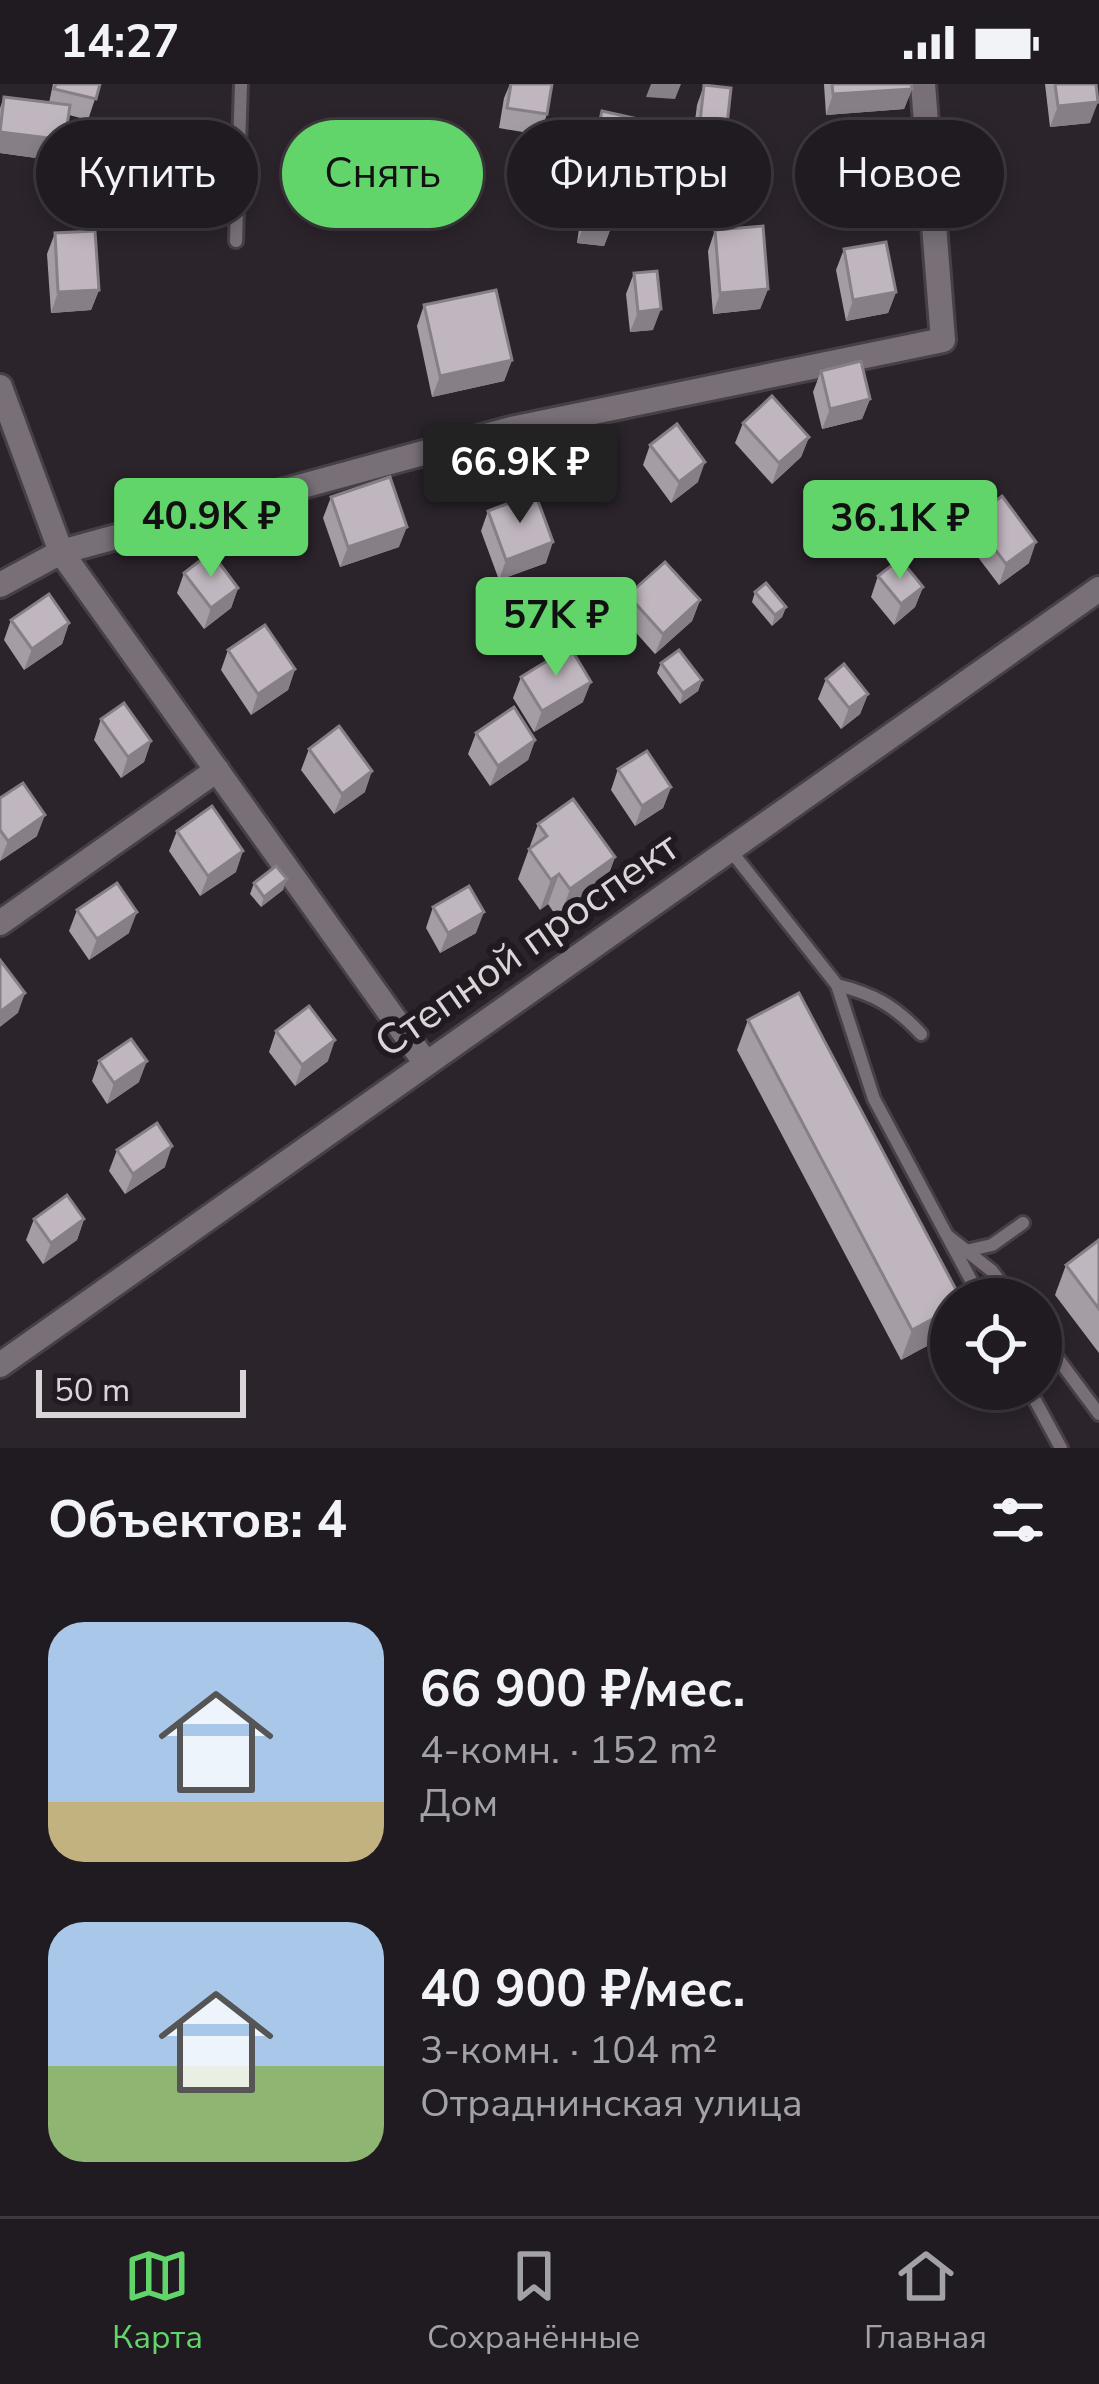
<!DOCTYPE html>
<html lang="ru">
<head>
<meta charset="utf-8">
<style>
	body { margin:0; font-family:"Nunito Sans",sans-serif; background:#2d282d; color:#f1f3f6; height:100vh; display:flex; flex-direction:column; font-size:45px; white-space:nowrap }
	* { box-sizing:border-box; margin:0 }
	p { font-size:39px; color:#a2a1a5 }
	.icon { flex:none; width:66px; height:66px; fill:none; stroke:currentColor; stroke-width:2; stroke-linecap:round; stroke-linejoin:round }
	.map { position:relative; height:1364px; overflow:hidden }
	.side { display:flex; flex-direction:column; background:#201b20; flex:1 }
	.side>* { flex:none }
	.top-card { position:absolute; left:36px; top:36px; width:1029px; height:108px; display:flex; gap:24px }
	.controls { position:absolute; left:930px; top:1194px; display:grid; gap:24px }
	.controls a { display:grid; place-items:center; width:132px; height:132px; border-radius:50%; background:#201b20; box-shadow:0 6px 18px #0003,0 0 0 3px #3d393e; font-size:60px }
	.scale { position:absolute; left:36px; bottom:30px; width:210px; box-sizing:border-box; padding-left:12px; border:6px solid #dad5d9; border-top:0; font-size:33px; line-height:42px; white-space:nowrap; color:#dad5d9; -webkit-text-stroke:9px #221a21; paint-order:stroke }
	.price { position:absolute; translate:-50% -102px; padding:0 27px; border-radius:12px; background:#61d56a; color:#111; font-size:39px; line-height:78px; filter:drop-shadow(0 3px 6px #0008) }
	.price::after { content:''; position:absolute; left:50%; top:72px; width:36px; height:27px; margin-left:-18px; background:inherit; clip-path:polygon(0 0,100% 0,50% 100%) }
	.price.current { background:#222; color:#fff }
	ul { padding:0; list-style:none }
	li { display:flex; align-items:center; gap:36px; height:300px; padding:0 48px }
	li span { display:grid; place-items:center; flex:none; width:336px; height:240px; border-radius:36px; color:#555 }
	li>.icon { margin-inline-start:auto }
	span .icon { width:144px; height:144px; fill:#fffc; stroke-width:1 }
	li b { font-size:51px }
	h2 { display:flex; justify-content:space-between; align-items:center; height:144px; padding:0 48px; font-size:51px }
	.pill { padding:0 42px; border-radius:54px; background:#201b20; box-shadow:0 6px 18px #0003,0 0 0 3px #3d393e; font-size:42px; line-height:108px }
	.pill.current { background:#61d56a; color:#111 }
	.status { display:flex; justify-content:space-between; align-items:center; height:84px; padding:0 60px; background:#201b20; direction:ltr }
	.status svg { height:33px; fill:currentColor }
	.dock { display:flex; justify-content:space-around; align-items:center; height:168px; border-top:3px solid #3d393e; background:#201b20; font-size:33px; color:#a2a1a5 }
	.dock a { display:grid; justify-items:center; gap:6px }
	.dock .current { color:#61d56a }
	.map>svg:first-child { display:block }
	.lines { fill:none; stroke-linecap:round; stroke-linejoin:round }
	.lane-casing { stroke:#474146; stroke-width:18 }
	.street-casing { stroke:#474146; stroke-width:30 }
	.lane { stroke:#786f77; stroke-width:12 }
	.street { stroke:#786f77; stroke-width:24 }
	.wall { fill:#a59da4 }
	.shaded-wall { fill:#867f86 }
	.building { fill:#c0b6bf; stroke:#867f86; stroke-width:3 }
	.labels { text-anchor:middle; dominant-baseline:central; stroke-width:12; stroke-linejoin:round; paint-order:stroke }
	.street-label { font-size:42px; fill:#dad5d9; stroke:#221a21 }
</style>
</head>
<body>
<div class="status"><b>14:27</b><svg viewBox="0 0 49 12"><path d="M0 12V9h3v3zM5 12V6h3v6zM10 12V3h3v9zM15 12V0h3v12zM26 1h20v11H26zM47 4h2v5h-2z"/></svg></div>
<div class="map">
<svg width="1099" height="1364" viewBox="0 0 1099 1364">
	<rect width="100%" height="100%" fill="#2b242b"/>
	<g class="lines">
		<g class="lane-casing">
			<g id="lane">
				<path d="M 236,157 L 241,0"/>
				<path d="M 731,767 L 837,901 L 874,1015 L 981,1215"/>
				<path d="M 837,901 C 874,910 895,922 921,950"/>
				<path d="M 949,1153 L 992,1187 L 1013,1215"/>
				<path d="M 970,1166 L 992,1161 L 1023,1139"/>
				<path d="M 1041,1252 L 1099,1330"/>
				<path d="M 1029,1305 L 1061,1364"/>
			</g>
		</g>
		<g class="street-casing">
			<g id="street">
				<path d="M 0,303 L 61,468 L 425,978"/>
				<path d="M 0,501 L 61,468 L 511,345 L 943,256 L 923,0"/>
				<path d="M 0,839 L 217,686"/>
				<path d="M 0,1281 L 1099,505"/>
			</g>
		</g>
		<use href="#lane" class="lane"/>
		<use href="#street" class="street"/>
	</g>
	<g class="wall">
		<path d="M 53,0 L 100,0 L 88,36 L 69,31 L 58,77 L 0,69 L 0,24 L 4,13 L 49,19 Z"/>
		<path d="M 510,0 L 552,0 L 547,30 L 540,51 L 499,44 L 504,14 Z"/>
		<path d="M 824,0 L 911,0 L 912,5 L 904,25 L 826,31 Z"/>
		<path d="M 1045,0 L 1096,0 L 1090,39 L 1050,43 Z"/>
		<path d="M 704,1 L 726,50 L 718,71 L 691,68 L 697,21 Z"/>
		<path d="M 602,27 L 645,65 L 638,85 L 620,81 L 612,141 L 604,162 L 577,159 L 587,88 L 591,75 L 588,74 L 594,48 Z"/>
		<path d="M 715,146 L 768,205 L 760,225 L 713,230 L 708,167 Z"/>
		<path d="M 55,149 L 99,206 L 91,226 L 51,229 L 47,170 Z"/>
		<path d="M 844,165 L 896,208 L 888,229 L 846,237 L 836,186 Z"/>
		<path d="M 634,189 L 653,246 L 630,248 L 626,210 Z"/>
		<path d="M 424,221 L 512,276 L 504,297 L 432,313 L 417,242 Z"/>
		<path d="M 821,287 L 870,315 L 862,335 L 822,345 L 813,308 Z"/>
		<path d="M 743,339 L 809,353 L 801,373 L 772,400 L 735,359 Z"/>
		<path d="M 650,361 L 698,398 L 671,419 L 643,381 Z"/>
		<path d="M 331,413 L 399,463 L 340,483 L 323,434 Z"/>
		<path d="M 488,427 L 546,479 L 499,496 L 481,447 Z"/>
		<path d="M 972,435 L 1029,479 L 999,501 L 965,456 Z"/>
		<path d="M 184,489 L 238,504 L 231,524 L 204,545 L 177,509 Z"/>
		<path d="M 878,492 L 923,503 L 915,523 L 894,541 L 871,513 Z"/>
		<path d="M 755,508 L 786,523 L 782,533 L 772,542 L 752,518 Z"/>
		<path d="M 628,511 L 700,516 L 692,537 L 655,570 L 621,532 Z"/>
		<path d="M 11,536 L 69,539 L 62,560 L 24,586 L 4,556 Z"/>
		<path d="M 228,566 L 295,585 L 288,606 L 251,631 L 221,586 Z"/>
		<path d="M 661,579 L 702,596 L 698,607 L 680,620 L 657,589 Z"/>
		<path d="M 521,593 L 583,618 L 534,648 L 513,614 Z"/>
		<path d="M 826,595 L 868,610 L 860,630 L 841,645 L 818,615 Z"/>
		<path d="M 101,635 L 151,657 L 144,678 L 121,694 L 94,656 Z"/>
		<path d="M 476,649 L 535,656 L 528,676 L 490,702 L 468,670 Z"/>
		<path d="M 309,665 L 365,708 L 334,730 L 301,686 Z"/>
		<path d="M 618,685 L 671,703 L 663,724 L 635,742 L 611,706 Z"/>
		<path d="M 0,714 L 37,752 L 0,777 Z"/>
		<path d="M 538,740 L 615,773 L 604,803 L 559,836 L 548,820 L 540,826 L 518,795 Z"/>
		<path d="M 177,747 L 236,788 L 200,812 L 169,767 Z"/>
		<path d="M 254,799 L 283,806 L 261,823 L 250,810 Z"/>
		<path d="M 433,823 L 476,849 L 440,869 L 426,844 Z"/>
		<path d="M 77,826 L 129,849 L 89,876 L 69,847 Z"/>
		<path d="M 748,936 L 951,1215 L 951,1249 L 901,1276 L 737,966 Z"/>
		<path d="M 276,947 L 328,977 L 295,1002 L 269,968 Z"/>
		<path d="M 99,977 L 139,998 L 107,1020 L 92,997 Z"/>
		<path d="M 117,1066 L 165,1083 L 125,1110 L 109,1087 Z"/>
		<path d="M 34,1135 L 84,1135 L 77,1156 L 43,1180 L 26,1156 Z"/>
		<path d="M 1099,1156 L 1099,1269 L 1055,1211 L 1066,1181 Z"/>
	</g>
	<g class="shaded-wall">
		<path d="M 651,0 L 681,0 L 675,15 L 646,13 Z"/>
		<path d="M 912,5 L 904,25 L 826,31 L 833,10 Z"/>
		<path d="M 1098,18 L 1090,39 L 1050,43 L 1058,22 Z"/>
		<path d="M 699,47 L 726,50 L 718,71 L 691,68 Z"/>
		<path d="M 0,48 L 65,56 L 58,77 L 0,69 Z"/>
		<path d="M 585,138 L 612,141 L 604,162 L 577,159 Z"/>
		<path d="M 768,205 L 760,225 L 713,230 L 720,209 Z"/>
		<path d="M 99,206 L 91,226 L 51,229 L 58,208 Z"/>
		<path d="M 896,208 L 888,229 L 846,237 L 853,216 Z"/>
		<path d="M 661,225 L 653,246 L 630,248 L 638,228 Z"/>
		<path d="M 512,276 L 504,297 L 432,313 L 440,292 Z"/>
		<path d="M 870,315 L 862,335 L 822,345 L 830,325 Z"/>
		<path d="M 809,353 L 801,373 L 772,400 L 779,379 Z"/>
		<path d="M 705,378 L 698,398 L 671,419 L 679,398 Z"/>
		<path d="M 407,443 L 399,463 L 340,483 L 348,463 Z"/>
		<path d="M 553,458 L 546,479 L 499,496 L 506,476 Z"/>
		<path d="M 1036,458 L 1029,479 L 999,501 L 1006,480 Z"/>
		<path d="M 923,503 L 915,523 L 894,541 L 901,520 Z"/>
		<path d="M 238,504 L 231,524 L 204,545 L 211,524 Z"/>
		<path d="M 700,516 L 692,537 L 655,570 L 663,550 Z"/>
		<path d="M 786,523 L 782,533 L 772,542 L 775,531 Z"/>
		<path d="M 69,539 L 62,560 L 24,586 L 32,565 Z"/>
		<path d="M 295,585 L 288,606 L 251,631 L 258,610 Z"/>
		<path d="M 702,596 L 698,607 L 680,620 L 683,609 Z"/>
		<path d="M 591,598 L 583,618 L 534,648 L 542,627 Z"/>
		<path d="M 868,610 L 860,630 L 841,645 L 849,624 Z"/>
		<path d="M 535,656 L 528,676 L 490,702 L 498,682 Z"/>
		<path d="M 151,657 L 144,678 L 121,694 L 128,673 Z"/>
		<path d="M 372,687 L 365,708 L 334,730 L 342,710 Z"/>
		<path d="M 671,703 L 663,724 L 635,742 L 642,722 Z"/>
		<path d="M 45,731 L 37,752 L 0,777 L 8,757 Z"/>
		<path d="M 243,767 L 236,788 L 200,812 L 208,792 Z"/>
		<path d="M 615,773 L 604,803 L 559,836 L 570,805 Z"/>
		<path d="M 559,790 L 548,820 L 540,826 L 551,796 Z"/>
		<path d="M 287,795 L 283,806 L 261,823 L 264,813 Z"/>
		<path d="M 137,828 L 129,849 L 89,876 L 97,855 Z"/>
		<path d="M 484,828 L 476,849 L 440,869 L 448,849 Z"/>
		<path d="M 25,909 L 18,929 L 0,943 L 0,928 Z"/>
		<path d="M 335,956 L 328,977 L 295,1002 L 302,981 Z"/>
		<path d="M 147,977 L 139,998 L 107,1020 L 114,999 Z"/>
		<path d="M 172,1062 L 165,1083 L 125,1110 L 133,1090 Z"/>
		<path d="M 84,1135 L 77,1156 L 43,1180 L 51,1159 Z"/>
		<path d="M 951,1225 L 951,1249 L 901,1276 L 912,1246 Z"/>
	</g>
	<g class="building">
		<path d="M 56,0 L 100,0 L 96,15 L 54,5 Z"/>
		<path d="M 511,0 L 552,0 L 547,30 L 507,24 Z"/>
		<path d="M 832,0 L 911,0 L 912,5 L 833,10 Z"/>
		<path d="M 1055,0 L 1096,0 L 1098,18 L 1058,22 Z"/>
		<path d="M 704,1 L 731,4 L 726,50 L 699,47 Z"/>
		<path d="M 4,13 L 70,21 L 65,56 L 0,48 Z"/>
		<path d="M 602,27 L 651,38 L 645,65 L 596,54 Z"/>
		<path d="M 594,67 L 621,71 L 612,141 L 585,138 Z"/>
		<path d="M 763,142 L 768,205 L 720,209 L 715,146 Z"/>
		<path d="M 95,147 L 99,206 L 58,208 L 55,149 Z"/>
		<path d="M 886,158 L 896,208 L 853,216 L 844,165 Z"/>
		<path d="M 657,187 L 661,225 L 638,228 L 634,189 Z"/>
		<path d="M 496,206 L 512,276 L 440,292 L 424,221 Z"/>
		<path d="M 861,277 L 870,315 L 830,325 L 821,287 Z"/>
		<path d="M 772,312 L 809,353 L 779,379 L 743,339 Z"/>
		<path d="M 677,340 L 705,378 L 679,398 L 650,361 Z"/>
		<path d="M 390,393 L 407,443 L 348,463 L 331,413 Z"/>
		<path d="M 535,409 L 553,458 L 506,476 L 488,427 Z"/>
		<path d="M 1002,412 L 1036,458 L 1006,480 L 972,435 Z"/>
		<path d="M 211,468 L 238,504 L 211,524 L 184,489 Z"/>
		<path d="M 900,475 L 923,503 L 901,520 L 878,492 Z"/>
		<path d="M 665,478 L 700,516 L 663,550 L 628,511 Z"/>
		<path d="M 766,499 L 786,523 L 775,531 L 755,508 Z"/>
		<path d="M 49,510 L 69,539 L 32,565 L 11,536 Z"/>
		<path d="M 265,541 L 295,585 L 258,610 L 228,566 Z"/>
		<path d="M 570,563 L 591,598 L 542,627 L 521,593 Z"/>
		<path d="M 679,566 L 702,596 L 683,609 L 661,579 Z"/>
		<path d="M 844,580 L 868,610 L 849,624 L 826,595 Z"/>
		<path d="M 124,619 L 151,657 L 128,673 L 101,635 Z"/>
		<path d="M 514,623 L 535,656 L 498,682 L 476,649 Z"/>
		<path d="M 339,642 L 372,687 L 342,710 L 309,665 Z"/>
		<path d="M 647,667 L 671,703 L 642,722 L 618,685 Z"/>
		<path d="M 23,699 L 45,731 L 8,757 L 0,746 L 0,714 Z"/>
		<path d="M 573,715 L 615,773 L 570,805 L 559,790 L 551,796 L 529,765 L 547,752 L 538,740 Z"/>
		<path d="M 212,722 L 243,767 L 208,792 L 177,747 Z"/>
		<path d="M 276,782 L 287,795 L 264,813 L 254,799 Z"/>
		<path d="M 117,799 L 137,828 L 97,855 L 77,826 Z"/>
		<path d="M 469,802 L 484,828 L 448,849 L 433,823 Z"/>
		<path d="M 0,876 L 25,909 L 0,928 Z"/>
		<path d="M 799,909 L 961,1215 L 951,1215 L 951,1225 L 912,1246 L 748,936 Z"/>
		<path d="M 309,922 L 335,956 L 302,981 L 276,947 Z"/>
		<path d="M 131,955 L 147,977 L 114,999 L 99,977 Z"/>
		<path d="M 157,1039 L 172,1062 L 133,1090 L 117,1066 Z"/>
		<path d="M 67,1111 L 84,1135 L 51,1159 L 34,1135 Z"/>
		<path d="M 1099,1156 L 1099,1225 L 1066,1181 Z"/>
	</g>
	<g class="labels">
		<g class="street-label">
			<text transform="translate(527 861) rotate(-35)">Степной проспект</text>
		</g>
	</g>
</svg>
<div class="controls">
<a><svg class="icon" aria-label="locate" viewBox="0 0 24 24"><circle cx="12" cy="12" r="6"/><path d="M12 2v4M12 18v4M2 12h4M18 12h4"/></svg></a>
</div>
<div class="scale">50 m</div>
<b class="price current" style="left:520px;top:442px">66.9K ₽</b>
<b class="price" style="left:211px;top:496px">40.9K ₽</b>
<b class="price" style="left:900px;top:498px">36.1K ₽</b>
<b class="price" style="left:556px;top:595px">57K ₽</b>
<div class="top-card">
<a class="pill">Купить</a>
<a class="pill current">Снять</a>
<a class="pill">Фильтры</a>
<a class="pill">Новое</a>
</div>
</div>
<section class="side">
<h2>Объектов: 4<svg class="icon" aria-label="filters" viewBox="0 0 24 24"><path d="M4 7h16M4 17h16"/><circle cx="9" cy="7" r="2"/><circle cx="15" cy="17" r="2"/></svg></h2>
<ul>
<li><span style="background:linear-gradient(#a9c7e8 75%,#c2b280 0)"><svg class="icon" aria-label="home" viewBox="0 0 24 24"><path d="M3 11l9-7 9 7M6 9v11h12V9"/></svg></span><div><b>66 900 ₽/мес.</b><p>4-комн. · 152 m²</p><p>Дом</p></div></li>
<li><span style="background:linear-gradient(#a9c7e8 60%,#8fb573 0)"><svg class="icon" aria-label="home" viewBox="0 0 24 24"><path d="M3 11l9-7 9 7M6 9v11h12V9"/></svg></span><div><b>40 900 ₽/мес.</b><p>3-комн. · 104 m²</p><p>Отраднинская улица</p></div></li>
</ul>
</section>
<nav class="dock">
<a class="current"><svg class="icon" aria-label="map" viewBox="0 0 24 24"><path d="M3 6l6-2 6 2 6-2v14l-6 2-6-2-6 2zM9 4v14M15 6v14"/></svg>Карта</a>
<a><svg class="icon" aria-label="saved" viewBox="0 0 24 24"><path d="M7 4h10v16l-5-4-5 4z"/></svg>Сохранённые</a>
<a><svg class="icon" aria-label="home" viewBox="0 0 24 24"><path d="M3 11l9-7 9 7M6 9v11h12V9"/></svg>Главная</a>
</nav>
</body>
</html>
